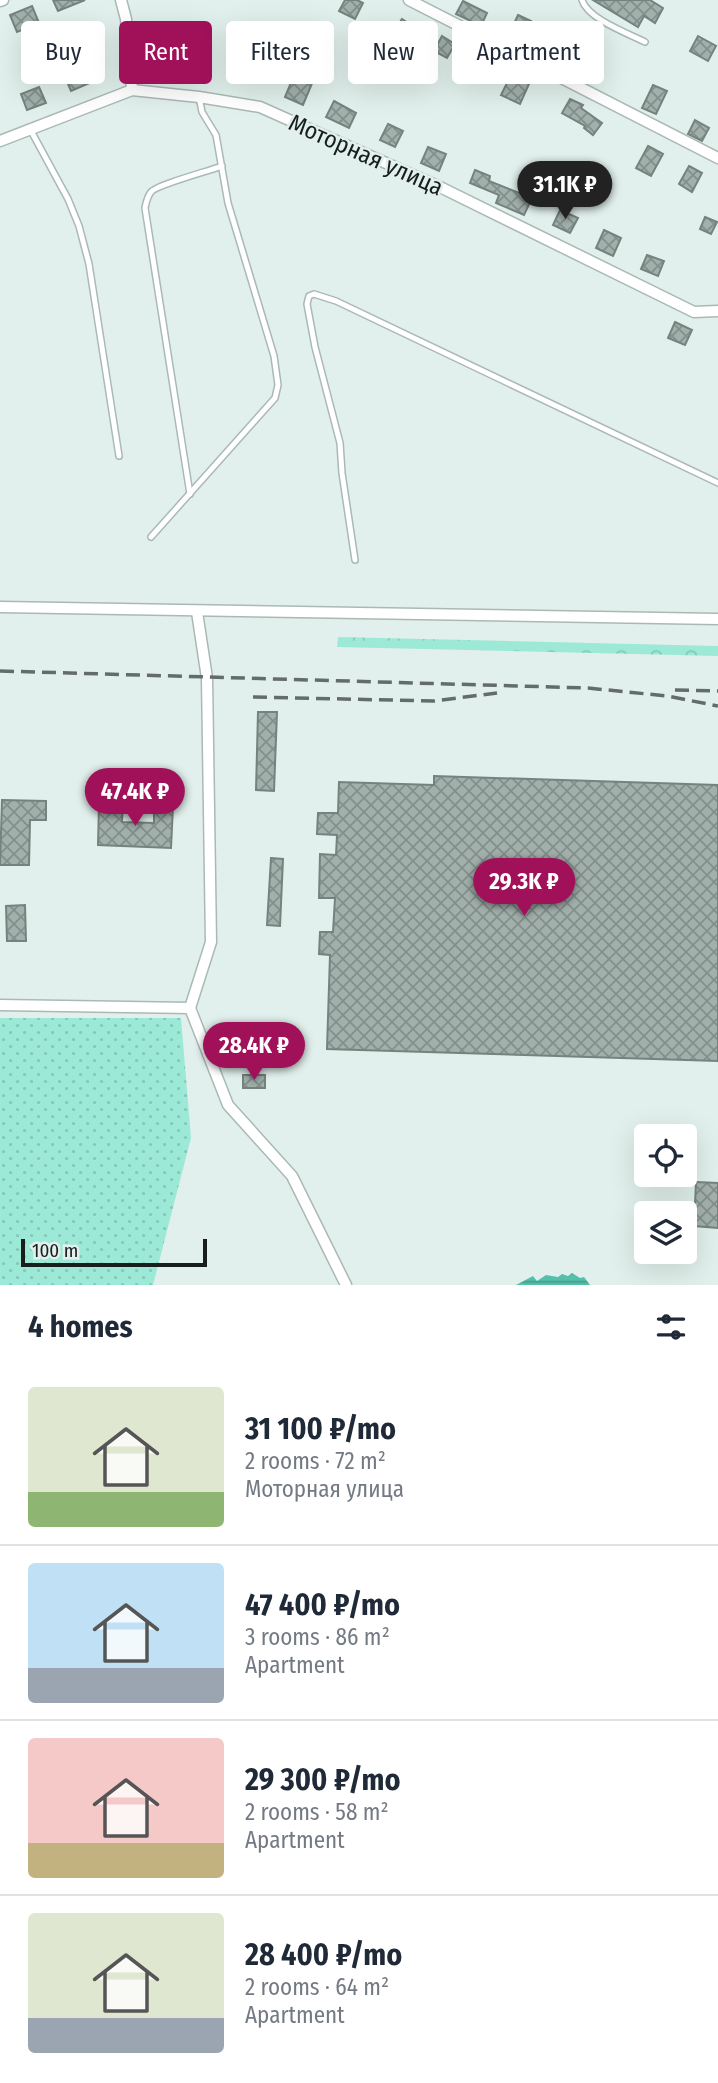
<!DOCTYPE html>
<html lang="en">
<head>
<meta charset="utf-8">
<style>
	body { margin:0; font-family:"Fira Sans Condensed",sans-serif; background:#f2f2f3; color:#1f2937; height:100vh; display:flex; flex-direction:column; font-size:26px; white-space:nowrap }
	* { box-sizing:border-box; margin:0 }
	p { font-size:23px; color:#747a83 }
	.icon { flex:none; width:38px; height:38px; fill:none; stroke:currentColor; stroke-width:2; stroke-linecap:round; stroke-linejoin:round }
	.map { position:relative; height:1285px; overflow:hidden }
	.panel { display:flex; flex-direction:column; background:#fff; flex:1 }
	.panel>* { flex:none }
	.guide { position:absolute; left:21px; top:21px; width:677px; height:63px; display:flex; gap:14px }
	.tools { position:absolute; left:634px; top:1124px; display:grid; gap:14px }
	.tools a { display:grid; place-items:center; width:63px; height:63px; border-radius:7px; background:#fff; box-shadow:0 7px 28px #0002; font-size:35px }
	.scale { position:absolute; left:21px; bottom:18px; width:186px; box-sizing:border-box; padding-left:7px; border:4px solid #181e1c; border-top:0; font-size:19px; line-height:24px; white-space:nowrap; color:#181e1c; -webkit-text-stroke:5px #e1f0ec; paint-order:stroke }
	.price { position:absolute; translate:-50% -60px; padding:0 16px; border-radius:24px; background:#a0115a; color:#fff; font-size:23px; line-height:46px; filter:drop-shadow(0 2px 4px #0008) }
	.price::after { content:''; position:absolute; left:50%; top:42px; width:21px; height:16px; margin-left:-10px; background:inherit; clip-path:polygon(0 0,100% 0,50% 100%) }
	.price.on { background:#222; color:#fff }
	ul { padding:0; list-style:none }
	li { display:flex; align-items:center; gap:21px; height:175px; padding:0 28px }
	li+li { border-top:2px solid #e0e1e3 }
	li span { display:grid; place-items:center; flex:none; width:196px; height:140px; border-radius:7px; color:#555 }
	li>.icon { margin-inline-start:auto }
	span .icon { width:84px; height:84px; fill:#fffc; stroke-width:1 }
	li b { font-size:30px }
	h2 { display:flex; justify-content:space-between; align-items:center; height:84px; padding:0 28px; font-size:30px }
	.chip { padding:0 24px; border-radius:7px; background:#fff; box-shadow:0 7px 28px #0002; font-size:24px; line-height:63px }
	.chip.on { background:#a0115a; color:#fff }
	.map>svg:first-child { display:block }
	.forest { fill:url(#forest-crowns) }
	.garden { fill:url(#garden-dots) }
	.water { fill:url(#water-rules) }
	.building { fill:url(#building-cross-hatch); stroke:#75837f; stroke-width:2 }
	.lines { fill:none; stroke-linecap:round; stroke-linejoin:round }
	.service-casing { stroke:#aab9b5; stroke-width:8 }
	.minor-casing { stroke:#aab9b5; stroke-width:13 }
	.service { stroke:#fff; stroke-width:5 }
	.minor { stroke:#fff; stroke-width:10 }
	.rail { stroke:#636c69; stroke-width:3.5; stroke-dasharray:14 7; stroke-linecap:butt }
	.labels { text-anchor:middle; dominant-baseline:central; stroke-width:5; stroke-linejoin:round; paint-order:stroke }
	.street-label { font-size:24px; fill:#181e1c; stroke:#e1f0ec }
</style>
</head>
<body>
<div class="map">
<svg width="718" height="1285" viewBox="0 0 718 1285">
	<defs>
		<pattern id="forest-crowns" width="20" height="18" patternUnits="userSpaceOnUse" patternTransform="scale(1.75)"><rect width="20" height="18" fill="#9de9d7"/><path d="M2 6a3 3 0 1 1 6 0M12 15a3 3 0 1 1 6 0" fill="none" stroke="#86c7b8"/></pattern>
		<pattern id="garden-dots" width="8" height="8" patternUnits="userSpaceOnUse" patternTransform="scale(1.75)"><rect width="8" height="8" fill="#9de9d7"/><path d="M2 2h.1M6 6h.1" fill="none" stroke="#86c7b8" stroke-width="1.8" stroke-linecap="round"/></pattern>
		<pattern id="water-rules" width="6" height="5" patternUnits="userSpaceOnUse" patternTransform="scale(1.75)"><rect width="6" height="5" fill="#54c0aa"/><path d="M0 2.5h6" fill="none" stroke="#459b8a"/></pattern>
		<pattern id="building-cross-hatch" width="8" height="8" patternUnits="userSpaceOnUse" patternTransform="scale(1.75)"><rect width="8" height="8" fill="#a2b0ac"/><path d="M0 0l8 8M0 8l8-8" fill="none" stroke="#838f8b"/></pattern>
	</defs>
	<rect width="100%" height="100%" fill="#e1f0ec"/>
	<path class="forest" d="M 338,637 L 718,646 L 718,656 L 337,647 Z"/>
	<path class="garden" d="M 0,1018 L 181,1018 L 191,1138 L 153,1285 L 0,1285 Z"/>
	<path class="water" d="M 572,1273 L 580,1278 L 584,1277 L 590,1285 L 516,1285 L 533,1276 L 537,1281 L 546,1275 L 558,1277 L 562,1274 L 568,1276 Z"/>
	<g class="building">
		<path d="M 53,0 L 85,0 L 58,11 Z"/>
		<path d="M 345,0 L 357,0 L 363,3 L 355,19 L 339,11 Z"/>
		<path d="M 593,0 L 650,0 L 663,8 L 655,23 L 644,16 L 638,27 Z"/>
		<path d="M 463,1 L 487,13 L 481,26 L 456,14 Z"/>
		<path d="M 32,6 L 39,23 L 17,32 L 10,15 Z"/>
		<path d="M 518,15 L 531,21 L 528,28 L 535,32 L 527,49 L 512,42 L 515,34 L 510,32 Z"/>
		<path d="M 402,19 L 416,28 L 408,42 L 393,33 Z"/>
		<path d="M 442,36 L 455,44 L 447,58 L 434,51 Z"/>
		<path d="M 698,36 L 716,46 L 708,61 L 690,51 Z"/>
		<path d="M 151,54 L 152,66 L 138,67 L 137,55 Z"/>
		<path d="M 476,56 L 489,63 L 480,80 L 467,72 Z"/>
		<path d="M 569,59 L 584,66 L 578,77 L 564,70 Z"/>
		<path d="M 86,68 L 92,82 L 71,91 L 65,77 Z"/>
		<path d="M 295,73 L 313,81 L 303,105 L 285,97 Z"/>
		<path d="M 511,75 L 529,84 L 520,104 L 501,95 Z"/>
		<path d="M 653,85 L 667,91 L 656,114 L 642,108 Z"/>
		<path d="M 39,87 L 46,103 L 27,110 L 21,94 Z"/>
		<path d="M 570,99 L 583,105 L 581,108 L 602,123 L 593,135 L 584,128 L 585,126 L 562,113 Z"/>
		<path d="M 334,101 L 356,113 L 349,128 L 326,117 Z"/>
		<path d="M 695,120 L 709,128 L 702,141 L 688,134 Z"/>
		<path d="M 388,124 L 403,131 L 395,147 L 380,140 Z"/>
		<path d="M 648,146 L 663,154 L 651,176 L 636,168 Z"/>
		<path d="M 428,147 L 446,154 L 439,171 L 421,163 Z"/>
		<path d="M 689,166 L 702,173 L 692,192 L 679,184 Z"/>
		<path d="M 475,170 L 490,176 L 489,181 L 532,198 L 524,215 L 496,203 L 499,195 L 470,183 Z"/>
		<path d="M 560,210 L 578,218 L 570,233 L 553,225 Z"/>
		<path d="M 705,217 L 717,222 L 711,234 L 700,229 Z"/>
		<path d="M 604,230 L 621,238 L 613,256 L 596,248 Z"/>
		<path d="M 647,255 L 664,261 L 658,276 L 641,269 Z"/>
		<path d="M 675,322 L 692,330 L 685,345 L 668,338 Z"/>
		<path d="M 258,712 L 277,712 L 274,791 L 256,790 Z"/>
		<path d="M 434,776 L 718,785 L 718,1061 L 327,1049 L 330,955 L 319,954 L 320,932 L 333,932 L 335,898 L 319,898 L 320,854 L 336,855 L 337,835 L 317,834 L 318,813 L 338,813 L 339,782 L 434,785 Z"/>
		<path d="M 2,800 L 46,801 L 46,820 L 30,820 L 29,865 L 0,865 Z"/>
		<path d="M 99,803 L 123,804 L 122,822 L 154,823 L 154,805 L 173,806 L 171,848 L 98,845 Z"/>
		<path d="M 271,858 L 283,859 L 280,926 L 267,925 Z"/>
		<path d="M 25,905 L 26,941 L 7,941 L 6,906 Z"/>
		<rect x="243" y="1075" width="22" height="13"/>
		<path d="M 696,1182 L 718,1183 L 718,1228 L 694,1226 Z"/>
	</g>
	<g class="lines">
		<g class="service-casing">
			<g id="service">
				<path d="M 582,0 C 588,19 627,33 645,42"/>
				<path d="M 30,129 L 68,199 L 79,226 L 89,264 L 119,456"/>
				<path d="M 190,494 L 145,208 C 146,203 147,197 151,192 C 156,185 209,171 222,166"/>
				<path d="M 151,537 L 275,398 L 278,385 L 274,356 L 228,203 L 216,135 L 202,112 L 199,97"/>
				<path d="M 355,560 L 342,473 L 340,443 L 315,347 L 307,304 L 309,296 L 314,294 L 336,301 L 718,483"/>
			</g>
		</g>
		<g class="minor-casing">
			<g id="minor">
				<path d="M 121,0 L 126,19 L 132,90"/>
				<path d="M 409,0 L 718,158"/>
				<path d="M 0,1 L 3,0"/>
				<path d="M 0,141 L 132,90 L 199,97 L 260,107 L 442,188 L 694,312 L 718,311"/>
				<path d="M 0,607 L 718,619"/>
				<path d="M 0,1005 L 190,1008 L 228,1105 L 292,1176 L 346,1285"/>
				<path d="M 190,1008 L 211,942 L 207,678 L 197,612"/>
			</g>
		</g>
		<use href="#service" class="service"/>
		<use href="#minor" class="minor"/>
		<g class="rail">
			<path d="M 0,671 L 588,688 L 667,696 L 718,706"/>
			<path d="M 675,690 L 718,691"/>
			<path d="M 253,697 L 434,701 L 497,693"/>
		</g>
	</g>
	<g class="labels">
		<g class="street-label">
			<text transform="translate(366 155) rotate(24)">Моторная улица</text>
		</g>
	</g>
</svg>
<div class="tools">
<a><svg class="icon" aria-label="locate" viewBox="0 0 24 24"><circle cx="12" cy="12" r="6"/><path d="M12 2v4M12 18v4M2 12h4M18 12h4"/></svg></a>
<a><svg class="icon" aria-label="layers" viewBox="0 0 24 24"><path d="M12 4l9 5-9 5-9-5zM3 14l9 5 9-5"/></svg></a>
</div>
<div class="scale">100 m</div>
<b class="price on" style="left:565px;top:221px">31.1K ₽</b>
<b class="price" style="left:135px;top:828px">47.4K ₽</b>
<b class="price" style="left:524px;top:918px">29.3K ₽</b>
<b class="price" style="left:254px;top:1082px">28.4K ₽</b>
<div class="guide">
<a class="chip">Buy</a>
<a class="chip on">Rent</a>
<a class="chip">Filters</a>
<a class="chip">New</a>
<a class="chip">Apartment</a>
</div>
</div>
<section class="panel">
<h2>4 homes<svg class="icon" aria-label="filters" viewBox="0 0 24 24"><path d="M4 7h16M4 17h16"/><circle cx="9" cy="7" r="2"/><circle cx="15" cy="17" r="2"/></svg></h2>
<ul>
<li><span style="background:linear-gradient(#dfe7d0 75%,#8fb573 0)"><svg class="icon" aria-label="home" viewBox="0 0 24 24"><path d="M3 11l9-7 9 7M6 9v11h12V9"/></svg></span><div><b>31 100 ₽/mo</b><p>2 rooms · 72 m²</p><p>Моторная улица</p></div></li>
<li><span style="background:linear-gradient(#bfe0f5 75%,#9aa5b1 0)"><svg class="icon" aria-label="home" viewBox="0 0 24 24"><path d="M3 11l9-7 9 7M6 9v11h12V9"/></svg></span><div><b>47 400 ₽/mo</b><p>3 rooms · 86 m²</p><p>Apartment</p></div></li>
<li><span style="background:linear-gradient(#f6c9c9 75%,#c2b280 0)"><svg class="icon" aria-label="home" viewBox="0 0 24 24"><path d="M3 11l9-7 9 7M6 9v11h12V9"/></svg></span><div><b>29 300 ₽/mo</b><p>2 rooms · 58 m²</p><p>Apartment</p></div></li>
<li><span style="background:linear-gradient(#dfe7d0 75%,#9aa5b1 0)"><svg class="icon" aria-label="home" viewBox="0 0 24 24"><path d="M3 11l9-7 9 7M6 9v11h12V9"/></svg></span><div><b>28 400 ₽/mo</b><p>2 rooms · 64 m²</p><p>Apartment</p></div></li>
</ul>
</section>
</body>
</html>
